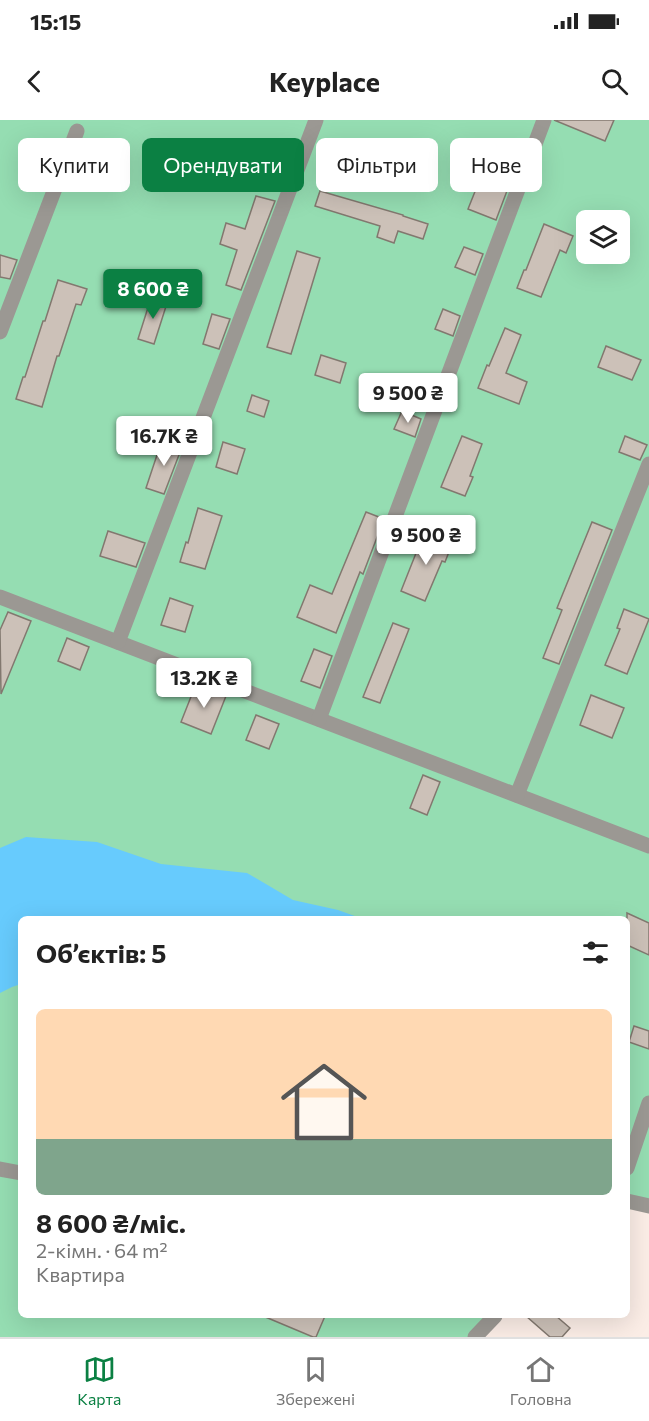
<!DOCTYPE html>
<html lang="uk">
<head>
<meta charset="utf-8">
<style>
	body { margin:0; font-family:Commissioner,sans-serif; background:#f6f6f6; color:#222; height:100vh; display:flex; flex-direction:column; font-size:22px; white-space:nowrap }
	* { box-sizing:border-box; margin:0 }
	p { font-size:20px; color:#767676 }
	.icon { flex:none; width:33px; height:33px; fill:none; stroke:currentColor; stroke-width:2; stroke-linecap:round; stroke-linejoin:round }
	.map { position:relative; flex:1; overflow:hidden }
	.sheet { position:absolute; left:18px; top:796px; width:612px; height:402px; display:flex; flex-direction:column; background:#fff; border-radius:9px; box-shadow:0 6px 24px #0002 }
	.sheet>* { flex:none }
	.guide { position:absolute; left:18px; top:18px; width:614px; height:54px; display:flex; gap:12px }
	.controls { position:absolute; left:576px; top:90px; display:grid; gap:12px }
	.controls a { display:grid; place-items:center; width:54px; height:54px; border-radius:9px; background:#fff; box-shadow:0 6px 24px #0002; font-size:30px }
	.price { position:absolute; translate:-50% -51px; padding:0 14px; border-radius:6px; background:#fff; color:#222; font-size:20px; line-height:39px; filter:drop-shadow(0 2px 3px #0008) }
	.price::after { content:''; position:absolute; left:50%; top:36px; width:18px; height:14px; margin-left:-9px; background:inherit; clip-path:polygon(0 0,100% 0,50% 100%) }
	.price.selected { background:#0b8043; color:#fff }
	ul { padding:0; list-style:none }
	li { display:grid; align-content:center; gap:12px; height:318px; padding:0 18px }
	li+li { border-top:2px solid #e0e0e0 }
	li span { display:grid; place-items:center; height:186px; border-radius:9px; color:#555 }
	li>.icon { margin-inline-start:auto }
	span .icon { width:108px; height:108px; fill:#fffc; stroke-width:1 }
	li b { font-size:26px }
	h2 { display:flex; justify-content:space-between; align-items:center; height:72px; padding:0 18px; font-size:26px }
	.chip { padding:0 21px; border-radius:9px; background:#fff; box-shadow:0 6px 24px #0002; font-size:21px; line-height:54px }
	.chip.selected { background:#0b8043; color:#fff }
	.status { display:flex; justify-content:space-between; align-items:center; height:42px; padding:0 30px; background:#fff; direction:ltr }
	.status svg { height:16px; fill:currentColor }
	header { display:flex; justify-content:space-between; align-items:center; height:78px; padding:0 18px; background:#fff; font-size:27px; font-weight:700 }
	.tabs { display:flex; justify-content:space-around; align-items:center; height:84px; border-top:2px solid #e0e0e0; background:#fff; font-size:16px; color:#767676 }
	.tabs a { display:grid; justify-items:center; gap:3px }
	.tabs .selected { color:#0b8043 }
	.map>svg:first-child { display:block }
	.green { fill:#95ddb2; fill-rule:evenodd }
	.water { fill:#67cbfd }
	.building { fill:#ccc1b8; stroke:#82786f; stroke-width:1.5 }
	.lines { fill:none; stroke-linecap:round; stroke-linejoin:round }
	.minor { stroke:#9b9893; stroke-width:15 }
</style>
</head>
<body>
<div class="status"><b>15:15</b><svg viewBox="0 0 49 12"><path d="M0 12V9h3v3zM5 12V6h3v6zM10 12V3h3v9zM15 12V0h3v12zM26 1h20v11H26zM47 4h2v5h-2z"/></svg></div>
<header><svg class="icon" aria-label="back" viewBox="0 0 24 24"><path d="M15 5l-7 7 7 7"/></svg>Keyplace<svg class="icon" aria-label="search" viewBox="0 0 24 24"><circle cx="10" cy="10" r="6"/><path d="M15 15l6 6"/></svg></header>
<div class="map">
<svg width="649" height="1217" viewBox="0 0 649 1217">
	<rect width="100%" height="100%" fill="#fbede6"/>
	<path class="green" d="M 0,0 L 649,0 L 649,1086 L 627,1081 L 627,800 L 21,800 L 21,1196 L 503,1196 L 483,1217 L 0,1217 ZM 586,100 L 620,100 L 620,134 L 586,134 Z"/>
	<path class="water" d="M 26,717 L 97,722 L 161,744 L 247,753 L 293,780 L 338,790 L 363,799 L 21,800 L 21,864 L 12,867 L 0,873 L 0,728 Z"/>
	<g class="building">
		<path d="M 554,0 L 614,0 L 605,21 Z"/>
		<path d="M 493,38 L 516,47 L 496,100 L 468,89 L 476,69 L 480,71 Z"/>
		<path d="M 320,71 L 403,95 L 403,96 L 428,104 L 423,119 L 398,111 L 394,123 L 377,117 L 380,106 L 315,86 Z"/>
		<path d="M 256,76 L 275,81 L 241,170 L 226,165 L 237,130 L 220,124 L 226,103 L 245,109 Z"/>
		<path d="M 544,104 L 573,116 L 566,133 L 560,130 L 541,177 L 517,168 L 524,150 L 526,150 Z"/>
		<path d="M 464,127 L 483,134 L 475,155 L 455,147 Z"/>
		<path d="M 297,131 L 320,138 L 291,234 L 267,227 Z"/>
		<path d="M 0,135 L 17,140 L 10,159 L 0,157 Z"/>
		<path d="M 58,160 L 87,169 L 81,185 L 76,184 L 59,236 L 57,236 L 42,287 L 16,279 L 23,257 L 25,257 L 43,201 L 45,201 Z"/>
		<path d="M 152,175 L 168,180 L 154,224 L 138,219 Z"/>
		<path d="M 443,189 L 460,196 L 453,216 L 435,209 Z"/>
		<path d="M 212,194 L 230,199 L 219,229 L 203,224 Z"/>
		<path d="M 505,208 L 521,215 L 506,253 L 527,262 L 519,284 L 478,268 L 487,245 L 489,246 Z"/>
		<path d="M 606,226 L 641,240 L 632,260 L 598,247 Z"/>
		<path d="M 321,235 L 346,243 L 340,263 L 315,255 Z"/>
		<path d="M 252,275 L 269,281 L 264,297 L 247,291 Z"/>
		<path d="M 402,291 L 421,299 L 415,317 L 394,309 Z"/>
		<path d="M 462,316 L 482,324 L 470,356 L 473,357 L 465,376 L 441,367 Z"/>
		<path d="M 625,316 L 647,325 L 640,340 L 619,332 Z"/>
		<path d="M 162,320 L 182,327 L 164,374 L 146,368 Z"/>
		<path d="M 223,322 L 245,329 L 237,354 L 216,347 Z"/>
		<path d="M 198,388 L 222,396 L 205,449 L 180,442 L 186,422 L 188,423 Z"/>
		<path d="M 366,392 L 384,399 L 363,454 L 360,452 L 336,513 L 297,497 L 310,465 L 332,474 Z"/>
		<path d="M 592,402 L 612,410 L 559,544 L 543,538 L 562,490 L 557,488 Z"/>
		<path d="M 108,411 L 145,423 L 136,447 L 100,436 Z"/>
		<path d="M 424,413 L 452,424 L 445,442 L 442,441 L 425,481 L 401,471 Z"/>
		<path d="M 170,478 L 193,486 L 185,512 L 161,505 Z"/>
		<path d="M 624,489 L 649,499 L 627,554 L 605,545 L 620,509 L 617,508 Z"/>
		<path d="M 8,492 L 31,501 L 1,574 L 0,510 Z"/>
		<path d="M 393,503 L 409,509 L 380,583 L 363,577 Z"/>
		<path d="M 67,518 L 89,527 L 80,550 L 58,541 Z"/>
		<path d="M 314,529 L 332,536 L 320,568 L 301,561 Z"/>
		<path d="M 196,564 L 226,576 L 211,614 L 181,602 Z"/>
		<path d="M 591,575 L 624,588 L 612,618 L 580,605 Z"/>
		<path d="M 256,595 L 279,604 L 269,629 L 246,620 Z"/>
		<path d="M 423,655 L 440,662 L 427,695 L 410,688 Z"/>
		<path d="M 627,793 L 649,803 L 649,835 L 627,825 Z"/>
		<path d="M 634,906 L 649,911 L 649,929 L 629,922 Z"/>
		<path d="M 263,1196 L 325,1196 L 316,1217 L 313,1217 Z"/>
		<path d="M 526,1196 L 556,1196 L 570,1208 L 562,1217 L 550,1217 Z"/>
	</g>
	<g class="lines">
		<g class="minor">
			<path d="M 0,212 L 77,11"/>
			<path d="M 0,477 L 649,726"/>
			<path d="M 118,522 L 316,0"/>
			<path d="M 319,599 L 544,0"/>
			<path d="M 517,675 L 649,344"/>
			<path d="M 627,1048 L 649,983"/>
			<path d="M 0,1049 L 21,1053"/>
			<path d="M 627,1081 L 649,1086"/>
			<path d="M 475,1217 L 495,1196"/>
		</g>
	</g>
</svg>
<div class="controls">
<a><svg class="icon" aria-label="layers" viewBox="0 0 24 24"><path d="M12 4l9 5-9 5-9-5zM3 14l9 5 9-5"/></svg></a>
</div>
<b class="price selected" style="left:153px;top:200px">8 600 ₴</b>
<b class="price" style="left:408px;top:304px">9 500 ₴</b>
<b class="price" style="left:164px;top:347px">16.7K ₴</b>
<b class="price" style="left:426px;top:446px">9 500 ₴</b>
<b class="price" style="left:204px;top:589px">13.2K ₴</b>
<div class="guide">
<a class="chip">Купити</a>
<a class="chip selected">Орендувати</a>
<a class="chip">Фільтри</a>
<a class="chip">Нове</a>
</div>
<section class="sheet">
<h2>Об’єктів: 5<svg class="icon" aria-label="filters" viewBox="0 0 24 24"><path d="M4 7h16M4 17h16"/><circle cx="9" cy="7" r="2"/><circle cx="15" cy="17" r="2"/></svg></h2>
<ul>
<li><span style="background:linear-gradient(#ffd9b3 70%,#7fa58c 0)"><svg class="icon" aria-label="home" viewBox="0 0 24 24"><path d="M3 11l9-7 9 7M6 9v11h12V9"/></svg></span><div><b>8 600 ₴/міс.</b><p>2-кімн. · 64 m²</p><p>Квартира</p></div></li>
</ul>
</section>
</div>
<nav class="tabs">
<a class="selected"><svg class="icon" aria-label="map" viewBox="0 0 24 24"><path d="M3 6l6-2 6 2 6-2v14l-6 2-6-2-6 2zM9 4v14M15 6v14"/></svg>Карта</a>
<a><svg class="icon" aria-label="saved" viewBox="0 0 24 24"><path d="M7 4h10v16l-5-4-5 4z"/></svg>Збережені</a>
<a><svg class="icon" aria-label="home" viewBox="0 0 24 24"><path d="M3 11l9-7 9 7M6 9v11h12V9"/></svg>Головна</a>
</nav>
</body>
</html>
